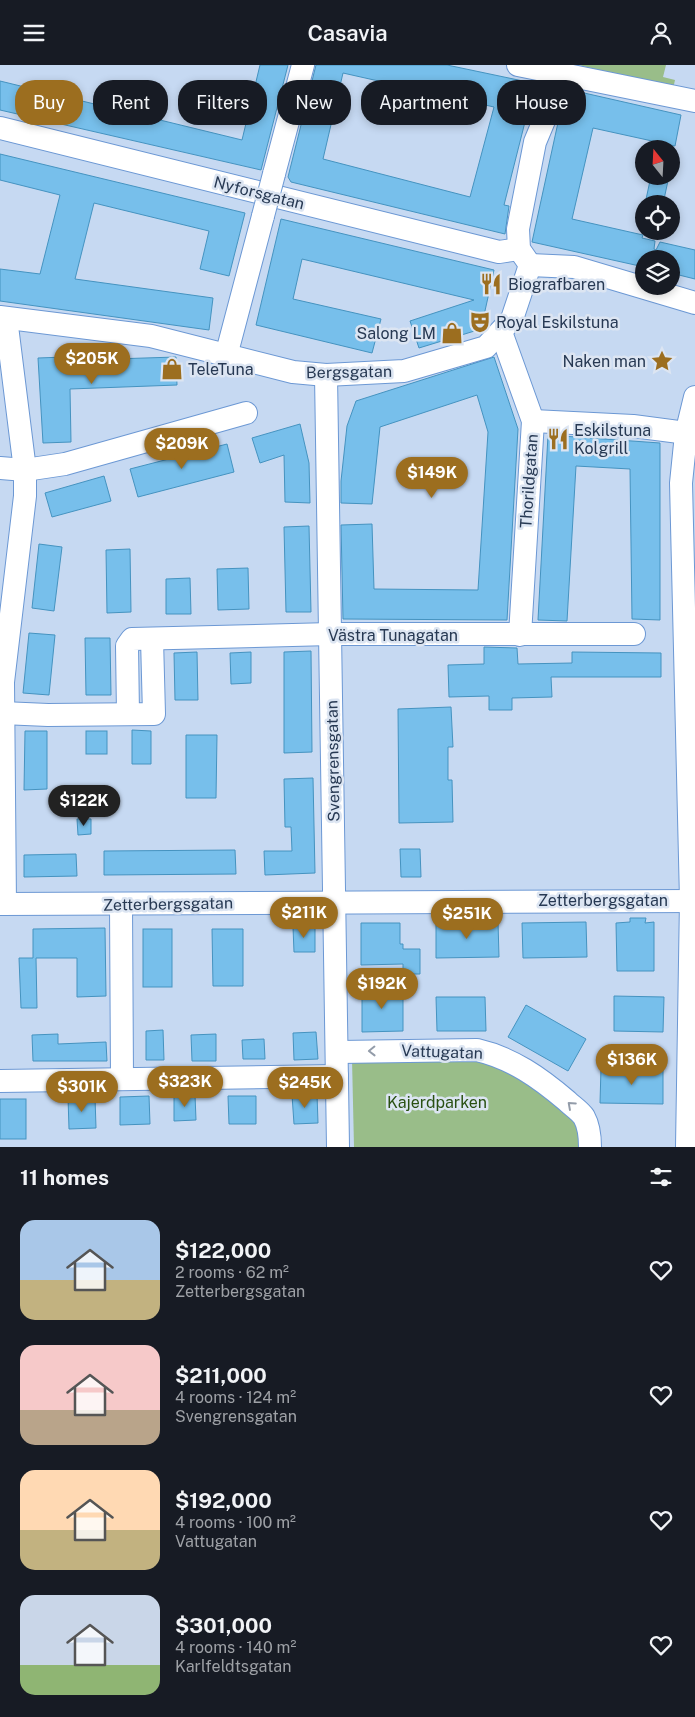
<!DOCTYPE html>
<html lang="en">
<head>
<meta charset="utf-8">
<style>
	body { margin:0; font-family:"Public Sans",sans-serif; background:#242831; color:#f1f3f6; height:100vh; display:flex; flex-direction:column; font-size:19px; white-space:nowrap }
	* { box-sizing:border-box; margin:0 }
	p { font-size:16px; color:#9ea1a6 }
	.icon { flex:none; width:28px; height:28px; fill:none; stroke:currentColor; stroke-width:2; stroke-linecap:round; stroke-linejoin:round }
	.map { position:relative; height:1082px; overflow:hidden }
	.sheet { display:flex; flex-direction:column; background:#171b24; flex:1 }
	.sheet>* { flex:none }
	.top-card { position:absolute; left:15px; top:15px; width:665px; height:45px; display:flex; gap:10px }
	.needle { width:32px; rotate:342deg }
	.tools { position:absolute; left:635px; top:75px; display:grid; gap:10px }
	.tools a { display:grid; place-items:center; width:45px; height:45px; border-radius:50%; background:#171b24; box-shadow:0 2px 8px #0003; font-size:25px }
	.price { position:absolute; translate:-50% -42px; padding:0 11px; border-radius:18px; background:#9c6e1f; color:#fff; font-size:16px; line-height:32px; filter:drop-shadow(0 1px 2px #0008) }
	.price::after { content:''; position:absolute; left:50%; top:30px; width:15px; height:11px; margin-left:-8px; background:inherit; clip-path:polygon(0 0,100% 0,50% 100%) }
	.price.on { background:#222; color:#fff }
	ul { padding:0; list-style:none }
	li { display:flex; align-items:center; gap:15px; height:125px; padding:0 20px }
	li span { display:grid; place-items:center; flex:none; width:140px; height:100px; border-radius:15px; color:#555 }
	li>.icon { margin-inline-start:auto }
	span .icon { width:60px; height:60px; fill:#fffc; stroke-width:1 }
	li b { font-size:21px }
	h2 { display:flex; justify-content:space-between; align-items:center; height:60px; padding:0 20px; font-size:21px }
	.tag { padding:0 18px; border-radius:20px; background:#171b24; box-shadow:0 2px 8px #0003; font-size:18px; line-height:45px }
	.tag.on { background:#9c6e1f; color:#fff }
	header { display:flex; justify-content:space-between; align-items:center; height:65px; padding:0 20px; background:#171b24; font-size:22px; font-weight:600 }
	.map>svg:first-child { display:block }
	.green { fill:#99bd89 }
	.building { fill:#77bfeb; stroke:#4593c0; fill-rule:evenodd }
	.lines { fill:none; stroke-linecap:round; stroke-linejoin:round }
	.minor-casing { stroke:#6c98d4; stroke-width:24 }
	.minor { stroke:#fff; stroke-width:22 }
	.minor-bridge-casing { stroke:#6c98d4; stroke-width:24; stroke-linecap:butt }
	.minor-bridge { stroke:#fff; stroke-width:22 }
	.oneway { stroke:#939ca9 }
	.labels { text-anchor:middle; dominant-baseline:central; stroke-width:5; stroke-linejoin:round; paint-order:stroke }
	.street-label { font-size:16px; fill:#273953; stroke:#dce5f2 }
	.poi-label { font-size:16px; fill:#273953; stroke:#dce5f2; text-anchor:start }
	.park-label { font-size:16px; fill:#295012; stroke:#dce5f2 }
</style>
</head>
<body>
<header><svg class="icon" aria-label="menu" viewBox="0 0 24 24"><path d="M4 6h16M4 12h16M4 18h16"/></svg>Casavia<svg class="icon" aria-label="person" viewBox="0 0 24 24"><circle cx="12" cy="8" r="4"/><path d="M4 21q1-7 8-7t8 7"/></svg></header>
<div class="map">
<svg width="695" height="1082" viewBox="0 0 695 1082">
	<rect width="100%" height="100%" fill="#c6d9f2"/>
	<g class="green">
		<path d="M 579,0 L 666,0 L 663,12 L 675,15 L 673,24 Z"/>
		<path d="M 474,992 L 512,1005 L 581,1059 L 586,1082 L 354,1082 L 352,994 Z"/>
	</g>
	<g class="building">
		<path d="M 260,0 L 288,0 L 261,105 L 0,45 L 0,16 L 242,75 Z"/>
		<path d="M 316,0 L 447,0 L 542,20 L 532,50 L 527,49 L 504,140 L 509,141 L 505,169 L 291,117 L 288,112 ZM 343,8 L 494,42 L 470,132 L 323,94 Z"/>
		<path d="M 571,25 L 681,50 L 675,81 L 593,63 L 572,154 L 643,170 L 642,173 L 655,176 L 654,184 L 656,185 L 660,177 L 695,185 L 695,214 L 671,208 L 671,194 L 644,194 L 644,202 L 532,177 L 559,53 Z"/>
		<path d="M 0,89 L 245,148 L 229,211 L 200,204 L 209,166 L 94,138 L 75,214 L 213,233 L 209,265 L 0,236 L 0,204 L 40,209 L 60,130 L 0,115 Z"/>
		<path d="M 651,111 L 669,111 L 663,139 L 645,139 Z"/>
		<path d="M 281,154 L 494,205 L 481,264 L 419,283 L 410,256 L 474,235 L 302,194 L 293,234 L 381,254 L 372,288 L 256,260 Z"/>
		<path d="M 65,292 L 65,294 L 82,295 L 176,292 L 177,320 L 70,324 L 71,377 L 43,378 L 38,293 Z"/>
		<path d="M 494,292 L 518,364 L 507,555 L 343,554 L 341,460 L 372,459 L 374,524 L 478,525 L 488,367 L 477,330 L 380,362 L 372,439 L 341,438 L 341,416 L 347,361 L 356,336 Z"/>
		<path d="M 300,359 L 309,398 L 310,438 L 285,437 L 284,390 L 260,398 L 252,373 Z"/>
		<path d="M 548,370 L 660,378 L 660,555 L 632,554 L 630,404 L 576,401 L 567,556 L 538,555 Z"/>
		<path d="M 227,379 L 234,407 L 138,432 L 130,404 Z"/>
		<path d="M 104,411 L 111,436 L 52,452 L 45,428 Z"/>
		<path d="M 309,461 L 311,547 L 286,547 L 284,462 Z"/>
		<path d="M 39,479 L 62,482 L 54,546 L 32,543 Z"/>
		<path d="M 130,484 L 131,547 L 107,548 L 106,485 Z"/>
		<path d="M 248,503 L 249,544 L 218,545 L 217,504 Z"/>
		<path d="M 190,513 L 191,549 L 166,549 L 166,514 Z"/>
		<path d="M 29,568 L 55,570 L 49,630 L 23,628 Z"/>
		<path d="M 85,573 L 110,573 L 111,630 L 86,630 Z"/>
		<path d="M 484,582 L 517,583 L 518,599 L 572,598 L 572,587 L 661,588 L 661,612 L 551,612 L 552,632 L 512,633 L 512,645 L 489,645 L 489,631 L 449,632 L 448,600 L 484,599 Z"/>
		<path d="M 311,586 L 312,687 L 284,688 L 284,587 Z"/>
		<path d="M 197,587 L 198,635 L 175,635 L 174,588 Z"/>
		<path d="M 251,587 L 251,618 L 231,619 L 230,588 Z"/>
		<path d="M 451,642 L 453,682 L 448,682 L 448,715 L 452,715 L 453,757 L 399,758 L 398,644 Z"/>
		<path d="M 132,665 L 151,666 L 151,699 L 132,699 Z"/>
		<path d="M 25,666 L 47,666 L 47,724 L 24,725 Z"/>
		<rect x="86" y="666" width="21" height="23"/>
		<path d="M 186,670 L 217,670 L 216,733 L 186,733 Z"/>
		<path d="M 313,713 L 315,808 L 265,810 L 264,786 L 292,786 L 291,762 L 285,762 L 284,714 Z"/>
		<path d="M 77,754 L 91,754 L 91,769 L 78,770 Z"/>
		<path d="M 400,784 L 420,784 L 421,812 L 401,812 Z"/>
		<path d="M 235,785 L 236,809 L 104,810 L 104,786 Z"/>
		<path d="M 76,789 L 77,811 L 24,812 L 24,790 Z"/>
		<path d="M 630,853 L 646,853 L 645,858 L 654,857 L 654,906 L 617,906 L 616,858 L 630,857 Z"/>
		<path d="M 498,857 L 499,892 L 436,893 L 436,858 Z"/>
		<path d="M 586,857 L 587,892 L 523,893 L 522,858 Z"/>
		<path d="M 361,858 L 400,858 L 400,879 L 403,879 L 403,884 L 420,884 L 420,909 L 403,909 L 403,899 L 361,900 Z"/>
		<path d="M 293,862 L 315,862 L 315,887 L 294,887 Z"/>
		<path d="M 105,863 L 106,931 L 77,932 L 77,893 L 36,893 L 37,943 L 21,943 L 19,893 L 33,893 L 33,864 Z"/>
		<rect x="143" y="864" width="29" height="58"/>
		<path d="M 212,864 L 243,864 L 243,921 L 213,921 Z"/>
		<path d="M 362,924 L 403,924 L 403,966 L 362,967 Z"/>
		<path d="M 614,931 L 664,932 L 663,967 L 614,966 Z"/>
		<path d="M 436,932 L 485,932 L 486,966 L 437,966 Z"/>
		<path d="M 526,940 L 586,974 L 568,1006 L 508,972 Z"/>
		<path d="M 163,965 L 164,995 L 146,995 L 146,966 Z"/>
		<path d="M 316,967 L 318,994 L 294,995 L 293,968 Z"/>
		<path d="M 58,969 L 58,979 L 106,977 L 107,996 L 33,996 L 32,970 Z"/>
		<path d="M 216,969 L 216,996 L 192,996 L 191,970 Z"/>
		<path d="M 264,974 L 265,994 L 243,994 L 242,975 Z"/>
		<path d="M 601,1003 L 663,1004 L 663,1039 L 600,1038 Z"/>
		<path d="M 317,1029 L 318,1058 L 294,1059 L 292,1030 Z"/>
		<path d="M 195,1030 L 196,1055 L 174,1056 L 174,1031 Z"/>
		<path d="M 149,1031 L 150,1059 L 120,1060 L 120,1032 Z"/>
		<path d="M 228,1031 L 256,1031 L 256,1059 L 229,1059 Z"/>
		<path d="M 68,1032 L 95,1032 L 96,1063 L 69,1064 Z"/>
		<rect x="0" y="1034" width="26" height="40"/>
	</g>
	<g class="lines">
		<g class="minor-casing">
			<g id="minor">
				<path d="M 518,0 L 695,36"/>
				<path d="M 0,63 L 499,187 L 519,184"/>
				<path d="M 274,109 L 303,0"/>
				<path d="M 528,197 L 519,184 L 518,164 L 535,77 L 563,10"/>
				<path d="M 530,200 L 574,202 L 695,238"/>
				<path d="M 0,252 L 151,271 L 293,307 L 326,310 L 404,306 L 486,282 L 512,254 L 530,200"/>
				<path d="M 501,267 L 533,356 L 520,570"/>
				<path d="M 226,291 L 263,151"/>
				<path d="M 326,310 L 338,1082"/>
				<path d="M 533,356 L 633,361 L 695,369"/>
				<path d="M 0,403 L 25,405 L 65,399 L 246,348"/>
				<path d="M 2,648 L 48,650 L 154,649 L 152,574"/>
				<path d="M 128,649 L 127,581 L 132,574 L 331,569 L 634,569"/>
				<path d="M 0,839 L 695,836"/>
				<path d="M 5,839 L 3,617 L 25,431 L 25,405 L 6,253"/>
				<path d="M 121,840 L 122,1014"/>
				<path d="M 339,987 L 477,985 C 512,993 540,1013 567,1036 C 572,1041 580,1046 584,1052 C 589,1061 590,1072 590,1082"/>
				<path d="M 0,1016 L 337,1011"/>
				<path d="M 687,1082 L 691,835 L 681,418 L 686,369 L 695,332"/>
			</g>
		</g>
		<use href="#minor" class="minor"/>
		<g class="minor-bridge-casing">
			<path id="minor-bridge" d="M 263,151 L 274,109"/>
		</g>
		<use href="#minor-bridge" class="minor-bridge"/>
	</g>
	<defs><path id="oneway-chevron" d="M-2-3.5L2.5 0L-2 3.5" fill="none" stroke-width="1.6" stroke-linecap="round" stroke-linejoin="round" transform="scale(1.25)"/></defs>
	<g class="oneway">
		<use href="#oneway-chevron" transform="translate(372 986) rotate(179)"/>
		<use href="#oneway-chevron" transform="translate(571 1040) rotate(-138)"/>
	</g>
	<defs>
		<g id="restaurant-bare" transform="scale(1.725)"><path d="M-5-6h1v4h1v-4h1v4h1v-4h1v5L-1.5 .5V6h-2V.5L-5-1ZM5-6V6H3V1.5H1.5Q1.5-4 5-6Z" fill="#9c6e1f" stroke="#dce5f2" stroke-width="2.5" paint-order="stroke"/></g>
		<g id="theatre-bare" transform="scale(1.725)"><path d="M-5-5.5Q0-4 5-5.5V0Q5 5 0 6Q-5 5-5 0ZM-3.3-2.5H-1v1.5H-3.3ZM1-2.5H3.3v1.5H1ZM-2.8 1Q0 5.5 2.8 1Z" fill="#9c6e1f" stroke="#dce5f2" stroke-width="2.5" paint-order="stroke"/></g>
		<g id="shop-bare" transform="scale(1.725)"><path d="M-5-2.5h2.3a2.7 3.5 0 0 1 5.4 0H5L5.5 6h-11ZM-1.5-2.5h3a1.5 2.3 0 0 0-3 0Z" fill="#9c6e1f" stroke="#dce5f2" stroke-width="2.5" paint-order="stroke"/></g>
		<g id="sight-bare" transform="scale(1.725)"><path d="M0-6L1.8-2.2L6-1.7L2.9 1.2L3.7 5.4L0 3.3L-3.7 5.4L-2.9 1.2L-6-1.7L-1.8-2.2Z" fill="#9c6e1f" stroke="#dce5f2" stroke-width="2.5" paint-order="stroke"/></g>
	</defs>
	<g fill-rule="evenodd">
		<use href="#restaurant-bare" x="491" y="219"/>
		<use href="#theatre-bare" x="480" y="257"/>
		<use href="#shop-bare" x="452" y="268"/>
		<use href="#sight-bare" x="662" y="296"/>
		<use href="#shop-bare" x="172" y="304"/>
		<use href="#restaurant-bare" x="558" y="374"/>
	</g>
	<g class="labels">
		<g class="street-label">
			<text transform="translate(259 128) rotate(14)">Nyforsgatan</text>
			<text transform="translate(349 307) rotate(-1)">Bergsgatan</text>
			<text transform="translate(529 416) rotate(-86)">Thorildgatan</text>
			<text x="393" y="570">Västra Tunagatan</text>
			<text transform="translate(333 696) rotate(-91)">Svengrensgatan</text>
			<text x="603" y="835">Zetterbergsgatan</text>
			<text transform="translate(168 839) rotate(-1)">Zetterbergsgatan</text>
			<text transform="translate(442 987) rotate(2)">Vattugatan</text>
		</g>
		<g class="poi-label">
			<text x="508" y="219">Biografbaren</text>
			<text x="496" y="257">Royal Eskilstuna</text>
			<text x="436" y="268" text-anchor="end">Salong LM</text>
			<text x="646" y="296" text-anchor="end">Naken man</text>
			<text x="188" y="304">TeleTuna</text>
			<text x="574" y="365">Eskilstuna<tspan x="574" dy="18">Kolgrill</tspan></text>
		</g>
		<g class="park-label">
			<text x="437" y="1037">Kajerdparken</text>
		</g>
	</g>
</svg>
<div class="tools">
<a><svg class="needle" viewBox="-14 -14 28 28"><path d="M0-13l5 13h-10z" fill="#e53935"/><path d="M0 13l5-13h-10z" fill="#9ea1a6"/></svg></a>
<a><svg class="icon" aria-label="locate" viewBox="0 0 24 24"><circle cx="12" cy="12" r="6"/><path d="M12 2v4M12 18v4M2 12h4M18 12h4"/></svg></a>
<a><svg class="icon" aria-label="layers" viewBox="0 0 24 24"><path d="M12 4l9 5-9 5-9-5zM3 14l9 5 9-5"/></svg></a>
</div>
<b class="price" style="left:92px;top:320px">$205K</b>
<b class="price" style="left:182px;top:405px">$209K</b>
<b class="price" style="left:432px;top:434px">$149K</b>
<b class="price on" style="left:84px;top:762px">$122K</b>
<b class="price" style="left:304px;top:874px">$211K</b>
<b class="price" style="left:467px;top:875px">$251K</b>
<b class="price" style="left:382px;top:945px">$192K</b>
<b class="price" style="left:632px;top:1021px">$136K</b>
<b class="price" style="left:185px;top:1043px">$323K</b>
<b class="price" style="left:305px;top:1044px">$245K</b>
<b class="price" style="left:82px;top:1048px">$301K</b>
<div class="top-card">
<a class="tag on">Buy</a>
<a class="tag">Rent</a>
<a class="tag">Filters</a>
<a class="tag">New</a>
<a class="tag">Apartment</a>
<a class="tag">House</a>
</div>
</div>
<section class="sheet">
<h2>11 homes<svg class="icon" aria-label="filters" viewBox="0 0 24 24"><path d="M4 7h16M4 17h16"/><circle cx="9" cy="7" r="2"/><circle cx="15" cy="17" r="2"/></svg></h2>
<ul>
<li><span style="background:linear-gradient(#a9c7e8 60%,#c2b280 0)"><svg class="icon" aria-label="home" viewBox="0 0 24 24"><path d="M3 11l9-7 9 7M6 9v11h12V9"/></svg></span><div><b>$122,000</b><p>2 rooms · 62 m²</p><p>Zetterbergsgatan</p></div><svg class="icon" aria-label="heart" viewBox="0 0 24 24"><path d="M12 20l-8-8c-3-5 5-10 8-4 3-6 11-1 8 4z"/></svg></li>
<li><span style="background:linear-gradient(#f6c9c9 65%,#b9a48a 0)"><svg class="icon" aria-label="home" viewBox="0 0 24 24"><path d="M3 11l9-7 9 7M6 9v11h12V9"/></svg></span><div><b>$211,000</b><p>4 rooms · 124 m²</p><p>Svengrensgatan</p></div><svg class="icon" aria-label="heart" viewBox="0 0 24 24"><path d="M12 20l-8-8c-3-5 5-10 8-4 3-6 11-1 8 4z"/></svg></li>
<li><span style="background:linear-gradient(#ffd9b3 60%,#c2b280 0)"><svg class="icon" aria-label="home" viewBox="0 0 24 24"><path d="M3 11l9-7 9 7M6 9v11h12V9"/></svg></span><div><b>$192,000</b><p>4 rooms · 100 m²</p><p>Vattugatan</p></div><svg class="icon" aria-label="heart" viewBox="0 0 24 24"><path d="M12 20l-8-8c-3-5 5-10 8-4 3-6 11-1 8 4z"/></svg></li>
<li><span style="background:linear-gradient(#c9d6e8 70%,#8fb573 0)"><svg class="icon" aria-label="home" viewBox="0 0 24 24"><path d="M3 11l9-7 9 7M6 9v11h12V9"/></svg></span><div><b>$301,000</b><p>4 rooms · 140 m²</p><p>Karlfeldtsgatan</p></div><svg class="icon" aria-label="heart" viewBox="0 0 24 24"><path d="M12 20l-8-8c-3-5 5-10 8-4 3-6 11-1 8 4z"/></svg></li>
</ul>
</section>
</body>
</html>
